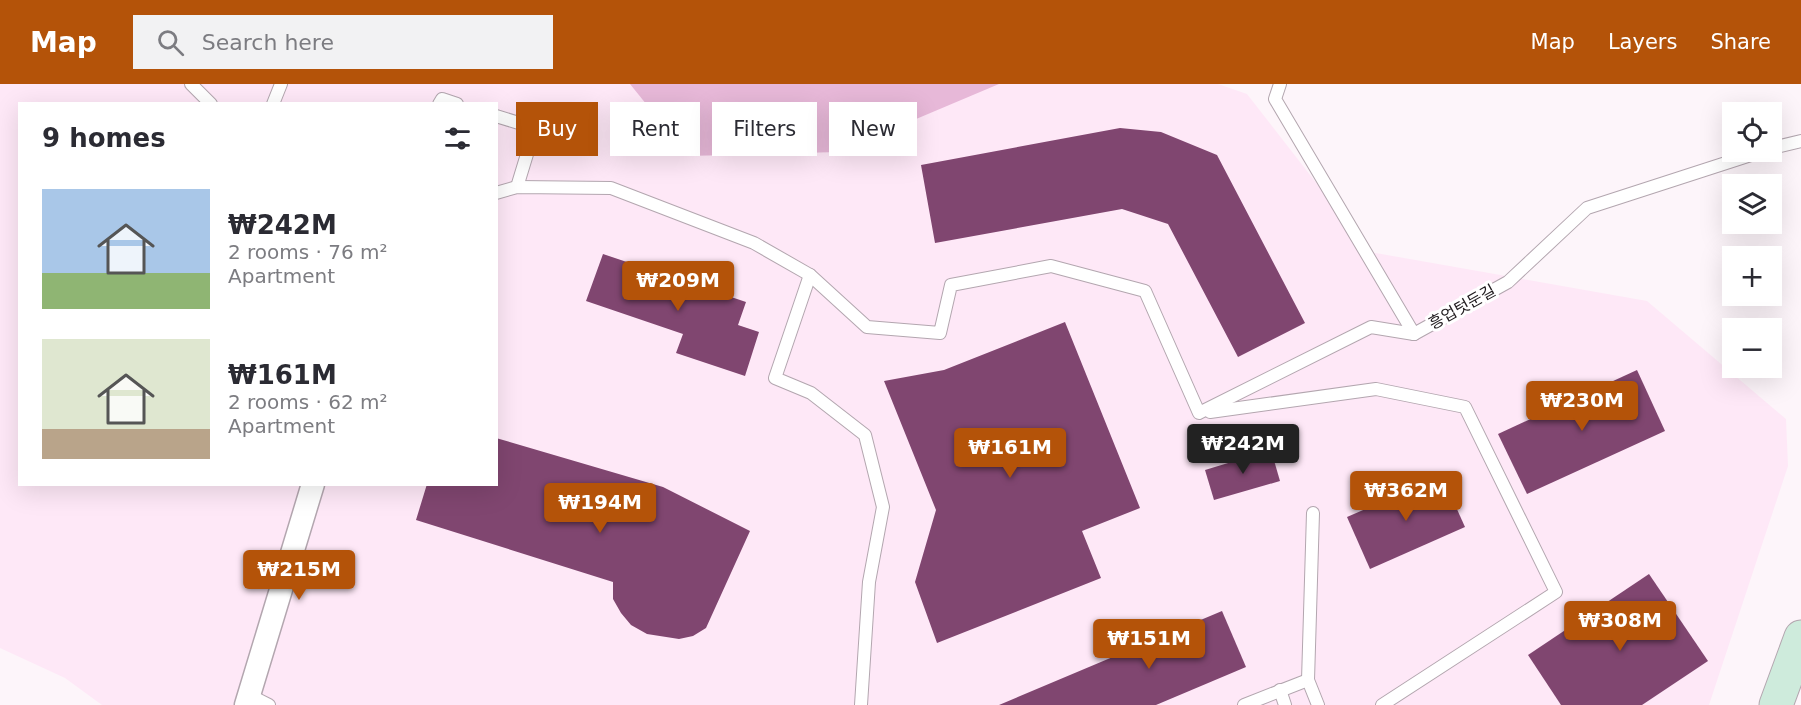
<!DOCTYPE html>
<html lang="en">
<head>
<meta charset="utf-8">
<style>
	body { margin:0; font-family:"DejaVu Sans","Noto Sans KR",sans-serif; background:#f2f2f3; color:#2b2b33; height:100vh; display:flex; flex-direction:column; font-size:22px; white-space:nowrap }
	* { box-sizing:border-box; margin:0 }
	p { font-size:20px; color:#7c7c81 }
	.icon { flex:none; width:33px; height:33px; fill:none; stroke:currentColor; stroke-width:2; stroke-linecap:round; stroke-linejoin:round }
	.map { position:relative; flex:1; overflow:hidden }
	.side { position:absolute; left:18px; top:18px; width:480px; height:384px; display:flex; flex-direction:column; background:#fff; border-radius:0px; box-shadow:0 6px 24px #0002 }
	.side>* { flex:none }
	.hud { position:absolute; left:516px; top:18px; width:570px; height:54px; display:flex; gap:12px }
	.fabs { position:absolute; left:1722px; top:18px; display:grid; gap:12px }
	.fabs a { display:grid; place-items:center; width:60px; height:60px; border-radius:0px; background:#fff; box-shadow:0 6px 24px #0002; font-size:30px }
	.price { position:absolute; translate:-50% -51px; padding:0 14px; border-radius:6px; background:#b45309; color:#fff; font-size:20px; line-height:39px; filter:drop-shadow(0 2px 3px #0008) }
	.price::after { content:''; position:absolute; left:50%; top:36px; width:18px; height:14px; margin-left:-9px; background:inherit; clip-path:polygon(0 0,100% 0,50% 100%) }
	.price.active { background:#222; color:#fff }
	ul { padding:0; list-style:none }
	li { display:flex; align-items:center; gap:18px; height:150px; padding:0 24px }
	li span { display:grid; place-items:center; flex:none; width:168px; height:120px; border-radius:0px; color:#555 }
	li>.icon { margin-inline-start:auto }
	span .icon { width:72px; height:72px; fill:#fffc; stroke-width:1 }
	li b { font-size:26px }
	h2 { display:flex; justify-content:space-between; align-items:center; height:72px; padding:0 24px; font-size:26px }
	.tag { padding:0 21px; border-radius:0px; background:#fff; box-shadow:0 6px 24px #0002; font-size:21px; line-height:54px }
	.tag.active { background:#b45309; color:#fff }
	header { display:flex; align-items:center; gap:36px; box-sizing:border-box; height:84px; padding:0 30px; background:#b45309; color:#fff }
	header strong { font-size:28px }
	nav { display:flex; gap:33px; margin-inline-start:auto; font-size:21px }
	.search { width:420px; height:54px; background:#f2f2f3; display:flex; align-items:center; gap:15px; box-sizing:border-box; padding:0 21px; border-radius:0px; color:#7c7c81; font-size:22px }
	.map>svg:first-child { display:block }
	.built { fill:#fee8f7; fill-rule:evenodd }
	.green { fill:#e7b8d8 }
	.building { fill:#804670 }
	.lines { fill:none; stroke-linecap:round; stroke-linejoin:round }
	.lane-casing { stroke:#b3a6af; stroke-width:14 }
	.street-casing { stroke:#b3a6af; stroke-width:25 }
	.secondary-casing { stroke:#b3a6af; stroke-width:35 }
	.lane { stroke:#fff; stroke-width:12 }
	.street { stroke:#fff; stroke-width:22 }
	.secondary { stroke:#ceebdc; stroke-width:33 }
	.labels { text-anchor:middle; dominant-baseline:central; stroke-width:6; stroke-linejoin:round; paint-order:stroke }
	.street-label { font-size:16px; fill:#1f1a1d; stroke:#fff }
</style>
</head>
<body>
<header>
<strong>Map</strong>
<div class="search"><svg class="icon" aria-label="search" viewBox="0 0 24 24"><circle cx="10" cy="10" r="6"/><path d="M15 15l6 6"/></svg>Search here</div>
<nav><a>Map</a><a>Layers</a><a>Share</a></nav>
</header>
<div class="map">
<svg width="1801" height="621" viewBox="0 0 1801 621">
	<rect width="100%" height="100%" fill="#fdf5fa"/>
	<path class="built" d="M 0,0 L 1218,0 L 1247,10 L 1370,168 L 1647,217 L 1786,335 L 1788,382 L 1709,621 L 102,621 L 65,594 L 0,564 ZM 20,20 L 496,20 L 496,400 L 20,400 Z"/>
	<path class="green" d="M 630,0 L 999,0 L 838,68 L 688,72 Z"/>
	<g class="building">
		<path d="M 1120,44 L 1161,48 L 1217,71 L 1305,239 L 1238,273 L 1168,140 L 1122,125 L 935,159 L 921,81 Z"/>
		<path d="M 603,170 L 746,218 L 738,241 L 759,248 L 745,292 L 676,269 L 683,250 L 586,217 Z"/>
		<path d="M 1065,238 L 1140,424 L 1082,447 L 1101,494 L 937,559 L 915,498 L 936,426 L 884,297 L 944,286 Z"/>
		<path d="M 1637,286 L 1665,347 L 1527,410 L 1498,350 Z"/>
		<path d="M 496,354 L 663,403 L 750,447 L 706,544 L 693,552 L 679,555 L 647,550 L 631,541 L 621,529 L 613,515 L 613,498 L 416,436 L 427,400 L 496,400 Z"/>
		<path d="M 1271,366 L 1280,397 L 1214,416 L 1205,386 Z"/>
		<path d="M 1442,392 L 1465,443 L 1370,485 L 1347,433 Z"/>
		<path d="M 1649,490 L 1708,577 L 1642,621 L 1561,621 L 1528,571 Z"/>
		<path d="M 1222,527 L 1246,583 L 1156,621 L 999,621 Z"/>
	</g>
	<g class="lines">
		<g class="lane-casing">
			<g id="lane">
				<path d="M 191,0 L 211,20"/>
				<path d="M 1280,0 L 1275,15 L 1414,250"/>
				<path d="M 273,20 L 281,0"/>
				<path d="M 439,20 L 442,15 L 457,20"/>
				<path d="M 496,32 L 535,44 L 517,103"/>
				<path d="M 1772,64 L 1801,57"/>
				<path d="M 496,109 L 517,103 L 611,104 L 754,159 L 810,191 L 867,243 L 940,249 L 951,201 L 1051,182 L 1145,207 L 1199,329 L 1371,243 L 1414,250"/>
				<path d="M 810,191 L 775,294 L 811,309 L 865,351 L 883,423 L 869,498 L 861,621"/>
				<path d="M 1414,250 L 1508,198 L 1587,124 L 1760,68"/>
				<path d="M 1210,328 L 1376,305 L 1465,323 L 1556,508 L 1382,621"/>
				<path d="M 1313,429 L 1308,596 L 1318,621"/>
				<path d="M 1280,606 L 1285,621"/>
				<path d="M 249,611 L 269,621"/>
				<path d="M 1244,621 L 1308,596"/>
			</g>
		</g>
		<g class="street-casing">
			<path id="street" d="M 246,621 L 313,400"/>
		</g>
		<g class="secondary-casing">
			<path id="secondary" d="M 1776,621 L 1801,553"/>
		</g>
		<use href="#lane" class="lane"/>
		<use href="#street" class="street"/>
		<use href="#secondary" class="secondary"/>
	</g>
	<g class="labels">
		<g class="street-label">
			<text transform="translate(1462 223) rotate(-29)">흥업텃둔길</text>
		</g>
	</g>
</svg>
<div class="fabs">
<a><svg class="icon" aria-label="locate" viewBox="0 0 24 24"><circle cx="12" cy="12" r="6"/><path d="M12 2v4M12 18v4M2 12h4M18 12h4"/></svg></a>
<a><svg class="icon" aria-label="layers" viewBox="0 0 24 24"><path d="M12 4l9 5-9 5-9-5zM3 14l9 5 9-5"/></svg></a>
<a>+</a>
<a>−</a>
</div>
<b class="price" style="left:678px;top:228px">₩209M</b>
<b class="price" style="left:1582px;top:348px">₩230M</b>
<b class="price active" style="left:1243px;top:391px">₩242M</b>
<b class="price" style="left:1010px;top:395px">₩161M</b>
<b class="price" style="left:1406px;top:438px">₩362M</b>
<b class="price" style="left:600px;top:450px">₩194M</b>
<b class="price" style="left:299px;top:517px">₩215M</b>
<b class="price" style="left:1620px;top:568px">₩308M</b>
<b class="price" style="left:1149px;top:586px">₩151M</b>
<div class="hud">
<a class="tag active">Buy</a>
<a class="tag">Rent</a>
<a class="tag">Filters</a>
<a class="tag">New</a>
</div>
<section class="side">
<h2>9 homes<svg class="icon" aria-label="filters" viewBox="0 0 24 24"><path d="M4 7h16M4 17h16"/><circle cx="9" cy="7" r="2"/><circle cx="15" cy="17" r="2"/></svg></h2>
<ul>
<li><span style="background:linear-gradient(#a9c7e8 70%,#8fb573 0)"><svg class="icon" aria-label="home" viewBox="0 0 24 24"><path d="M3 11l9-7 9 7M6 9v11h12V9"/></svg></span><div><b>₩242M</b><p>2 rooms · 76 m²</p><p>Apartment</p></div></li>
<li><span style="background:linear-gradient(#dfe7d0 75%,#b9a48a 0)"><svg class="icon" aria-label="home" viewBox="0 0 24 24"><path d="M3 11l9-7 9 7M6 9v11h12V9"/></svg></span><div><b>₩161M</b><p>2 rooms · 62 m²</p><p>Apartment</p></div></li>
</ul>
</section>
</div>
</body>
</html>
